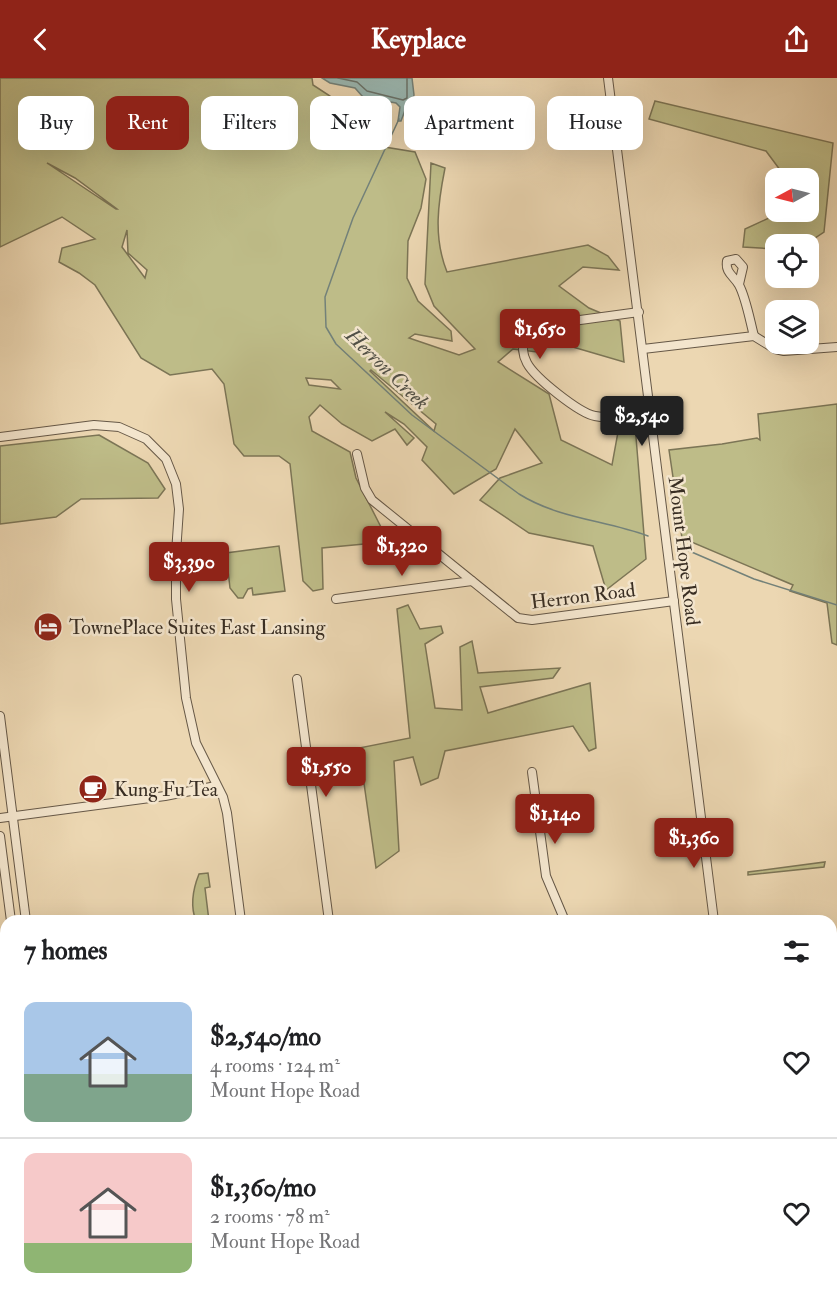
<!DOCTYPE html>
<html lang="en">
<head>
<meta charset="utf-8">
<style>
	body { margin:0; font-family:"IM FELL Double Pica",serif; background:#f6f6f6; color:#202124; height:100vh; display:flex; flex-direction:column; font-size:22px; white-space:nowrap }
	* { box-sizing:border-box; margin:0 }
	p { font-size:20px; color:#757577 }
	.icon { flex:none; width:33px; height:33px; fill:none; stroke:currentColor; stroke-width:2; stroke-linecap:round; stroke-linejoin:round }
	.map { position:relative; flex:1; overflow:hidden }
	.details { position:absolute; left:0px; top:837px; width:837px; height:386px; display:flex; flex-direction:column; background:#fff; border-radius:18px 18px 0 0; box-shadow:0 6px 24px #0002 }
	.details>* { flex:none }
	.top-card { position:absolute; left:18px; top:18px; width:801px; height:54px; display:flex; gap:12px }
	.needle { width:39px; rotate:263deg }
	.controls { position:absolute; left:765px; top:90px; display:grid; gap:12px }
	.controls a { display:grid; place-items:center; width:54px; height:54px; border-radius:12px; background:#fff; box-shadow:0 6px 24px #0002; font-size:30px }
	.price { position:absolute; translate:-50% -51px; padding:0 14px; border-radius:6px; background:#8f2418; color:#fff; font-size:20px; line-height:39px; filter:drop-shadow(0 2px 3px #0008) }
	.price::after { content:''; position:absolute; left:50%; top:36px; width:18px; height:14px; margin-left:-9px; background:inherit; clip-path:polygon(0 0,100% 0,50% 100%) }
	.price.current { background:#222; color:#fff }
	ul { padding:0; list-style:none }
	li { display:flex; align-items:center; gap:18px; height:150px; padding:0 24px }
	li+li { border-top:2px solid #e0e0e0 }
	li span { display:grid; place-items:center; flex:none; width:168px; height:120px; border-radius:12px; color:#555 }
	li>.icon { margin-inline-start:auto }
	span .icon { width:72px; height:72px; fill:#fffc; stroke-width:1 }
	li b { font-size:26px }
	h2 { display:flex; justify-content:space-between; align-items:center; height:72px; padding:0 24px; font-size:26px }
	.pill { padding:0 21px; border-radius:12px; background:#fff; box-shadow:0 6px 24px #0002; font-size:21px; line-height:54px }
	.pill.current { background:#8f2418; color:#fff }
	header { display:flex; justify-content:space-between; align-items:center; height:78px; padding:0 24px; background:#8f2418; color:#fff; font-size:27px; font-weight:700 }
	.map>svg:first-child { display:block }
	.green { fill:#bebc88; stroke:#7c7556; stroke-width:1.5; fill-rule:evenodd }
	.water { fill:#9ab8b3; stroke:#738179; stroke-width:1.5 }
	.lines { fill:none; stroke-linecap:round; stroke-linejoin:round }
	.shore { stroke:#6a736b; stroke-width:1.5 }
	.stream { stroke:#738179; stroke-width:1.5 }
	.minor-casing { stroke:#665847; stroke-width:10 }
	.minor { stroke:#f3e5cd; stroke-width:8 }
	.rail { stroke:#392e23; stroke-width:1.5; stroke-dasharray:10 10; stroke-linecap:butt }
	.labels { text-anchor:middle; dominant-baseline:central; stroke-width:5; stroke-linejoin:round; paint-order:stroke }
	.street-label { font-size:20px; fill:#392e23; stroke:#f3e5cd }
	.poi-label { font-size:20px; fill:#392e23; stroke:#f3e5cd; text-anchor:start }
	.water-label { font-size:21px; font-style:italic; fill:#515047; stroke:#f3e5cd }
</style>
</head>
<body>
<header><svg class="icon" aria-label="back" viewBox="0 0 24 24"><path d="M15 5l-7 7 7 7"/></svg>Keyplace<svg class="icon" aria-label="share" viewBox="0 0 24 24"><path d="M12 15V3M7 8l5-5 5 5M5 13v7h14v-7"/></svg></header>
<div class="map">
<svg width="837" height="1222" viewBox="0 0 837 1222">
	<rect width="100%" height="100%" fill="#ecd7b2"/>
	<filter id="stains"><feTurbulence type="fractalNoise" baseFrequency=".00333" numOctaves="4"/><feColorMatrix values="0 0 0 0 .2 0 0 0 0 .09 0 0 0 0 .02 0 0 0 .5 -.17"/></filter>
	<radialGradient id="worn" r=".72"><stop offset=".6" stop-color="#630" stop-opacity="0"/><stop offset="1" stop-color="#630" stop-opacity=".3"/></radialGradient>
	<g class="green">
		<path d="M 0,0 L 312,0 L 313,7 L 330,18 L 348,63 L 415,74 L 426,101 L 421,130 L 408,163 L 407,200 L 418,223 L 451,253 L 452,263 L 415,256 L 409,260 L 459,277 L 475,271 L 434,228 L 425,206 L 431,85 L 445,90 C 438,125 433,159 447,194 L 588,167 L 608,178 L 619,192 L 583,189 L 559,208 L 589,230 L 620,243 L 624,284 L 542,260 L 537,274 L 513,271 L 498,284 L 549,316 L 561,362 L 612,387 L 618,354 L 635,347 L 646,481 L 606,512 L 593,468 L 529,455 L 480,422 L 500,400 L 542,385 L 515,351 L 496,391 L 454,416 L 422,382 L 427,369 L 404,346 L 385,334 L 414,360 L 407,367 L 395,351 L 372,363 L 342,346 L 320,327 L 309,339 L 312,353 L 350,374 L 356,400 L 385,457 L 375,465 L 322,470 L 323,511 L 313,513 L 303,503 L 290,386 L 279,378 L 244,378 L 234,366 L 224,306 L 212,291 L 170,297 L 141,280 L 95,207 L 79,195 L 59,184 L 62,170 L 95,161 L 62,139 L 0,169 ZM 47,85 L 75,100 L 117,131 L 116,131 ZM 127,152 L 128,175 L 147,192 L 145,200 L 122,169 ZM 371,292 L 436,346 L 434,353 L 370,293 ZM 306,300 L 331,302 L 340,311 L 309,307 Z"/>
		<path d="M 655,23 L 833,65 L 824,154 L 806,166 L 776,166 L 775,171 L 743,169 L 745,151 L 769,140 L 775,130 L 776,134 L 808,134 L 808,100 L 786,100 L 766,73 L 649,41 Z"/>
		<path d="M 837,326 L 837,567 L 832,565 L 827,525 L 790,513 L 793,507 L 682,460 L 669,372 L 722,366 L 757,360 L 760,362 L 758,336 Z"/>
		<path d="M 99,357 L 148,385 L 165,411 L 158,420 L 81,421 L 56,439 L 0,446 L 0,368 Z"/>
		<path d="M 279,468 L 285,513 L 253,517 L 252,510 L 248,511 L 243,520 L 238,520 L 230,510 L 226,475 Z"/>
		<path d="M 408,527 L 420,551 L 441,548 L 443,555 L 425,566 L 435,630 L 462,632 L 460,569 L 472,563 L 478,595 L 560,590 L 553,600 L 480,609 L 488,635 L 590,605 L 596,670 L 589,673 L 573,648 L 445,673 L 438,700 L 421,707 L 413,679 L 394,683 L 399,773 L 376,790 L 359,670 L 410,660 L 397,531 Z"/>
		<path d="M 825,784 L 824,789 L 748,797 L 748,794 Z"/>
		<path d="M 208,795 L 210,809 L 205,810 L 209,843 L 196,843 C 190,828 193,811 199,796 Z"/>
		<path d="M 837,972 L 837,1068 L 831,1069 L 831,1003 Z"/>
		<path d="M 6,1181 L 6,1216 L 30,1217 L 30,1222 L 0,1222 L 0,1182 Z"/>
	</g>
	<path class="water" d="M 322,0 L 412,0 L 414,17 L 412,25 L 407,27 L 401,43 L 398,43 L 400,29 L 396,25 L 363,19 L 355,10 L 330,5 Z"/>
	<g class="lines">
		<path class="shore" d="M 338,0 L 357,4 L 367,13 L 403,22 L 407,20 L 407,0"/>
		<g class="stream">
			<path d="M 399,41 L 353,140 L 325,219 L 326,249 L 336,266 L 412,337 L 519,416 C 559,441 605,442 648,458"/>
			<path d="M 687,472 L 754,501 L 837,527"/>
		</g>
		<g class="minor-casing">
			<g id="minor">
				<path d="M 608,0 L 714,843"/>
				<path d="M 739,206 L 743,189 L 736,181 L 727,183 C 725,195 734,198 739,207 C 746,220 750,243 754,258"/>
				<path d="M 639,234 L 536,248 L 525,258 C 522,267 522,276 527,285 C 535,300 579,335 595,338 C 613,342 633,335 651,333"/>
				<path d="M 643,271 L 754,258 L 775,271 L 784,273 L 837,269"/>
				<path d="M 0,359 L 94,347 L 119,349 L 146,361 L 166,381 L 176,406 L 179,431 L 176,475 L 176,521 L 186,620 L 196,665 L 223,719 L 227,735 L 241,843"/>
				<path d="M 357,376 L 365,410 L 372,422 L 518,540 L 532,542 L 674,523"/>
				<path d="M 336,521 L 472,503"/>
				<path d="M 297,601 L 329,843"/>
				<path d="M 0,638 L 26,843"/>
				<path d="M 532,694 L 546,798 L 565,843"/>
				<path d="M 0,740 L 165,718 L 216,708"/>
				<path d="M 0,758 L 11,843"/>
				<path d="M 831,863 L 837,862"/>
				<path d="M 0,969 L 6,968"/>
				<path d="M 0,987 L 6,986"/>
				<path d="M 761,1216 L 762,1222"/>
				<path d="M 45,1222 L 45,1216"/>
				<path d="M 61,1222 L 62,1216"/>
			</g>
		</g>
		<use href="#minor" class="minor"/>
		<g class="rail">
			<path d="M 831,908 L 837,875"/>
			<path d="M 775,1222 L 776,1216"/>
		</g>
	</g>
	<defs>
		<g id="hotel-disc" transform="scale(1.5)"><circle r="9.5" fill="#8f2418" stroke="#f3e5cd"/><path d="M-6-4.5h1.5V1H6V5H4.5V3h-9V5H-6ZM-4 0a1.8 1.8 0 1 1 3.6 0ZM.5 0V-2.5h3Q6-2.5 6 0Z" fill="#fff"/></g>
		<g id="cafe-disc" transform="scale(1.5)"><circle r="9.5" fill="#8f2418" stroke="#f3e5cd"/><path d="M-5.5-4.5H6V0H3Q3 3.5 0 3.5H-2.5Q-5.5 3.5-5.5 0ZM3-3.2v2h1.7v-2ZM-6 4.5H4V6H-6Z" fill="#fff"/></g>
	</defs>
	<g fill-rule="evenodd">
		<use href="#hotel-disc" x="48" y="549"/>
		<use href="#cafe-disc" x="93" y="711"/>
	</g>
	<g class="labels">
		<g class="street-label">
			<text transform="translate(684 473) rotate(83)">Mount Hope Road</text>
			<text transform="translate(583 518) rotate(-7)">Herron Road</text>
		</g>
		<g class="poi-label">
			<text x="69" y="549">TownePlace Suites East Lansing</text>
			<text x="114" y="711">Kung Fu Tea</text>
		</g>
		<g class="water-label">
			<text transform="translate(387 291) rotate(44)">Herron Creek</text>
		</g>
	</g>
	<rect width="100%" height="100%" filter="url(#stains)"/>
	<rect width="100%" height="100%" fill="url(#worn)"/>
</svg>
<div class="controls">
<a><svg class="needle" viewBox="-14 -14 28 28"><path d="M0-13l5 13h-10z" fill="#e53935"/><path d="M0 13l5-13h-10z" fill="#757577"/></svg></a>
<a><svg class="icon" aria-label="locate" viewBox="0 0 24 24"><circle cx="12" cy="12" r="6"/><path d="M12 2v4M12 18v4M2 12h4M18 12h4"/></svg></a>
<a><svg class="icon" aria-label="layers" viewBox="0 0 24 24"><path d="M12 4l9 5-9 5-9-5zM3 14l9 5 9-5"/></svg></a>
</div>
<b class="price" style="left:540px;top:282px">$1,650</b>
<b class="price current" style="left:642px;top:369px">$2,540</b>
<b class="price" style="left:402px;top:499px">$1,320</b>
<b class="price" style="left:189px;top:515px">$3,390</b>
<b class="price" style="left:326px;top:720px">$1,550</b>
<b class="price" style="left:555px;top:767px">$1,140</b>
<b class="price" style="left:694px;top:791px">$1,360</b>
<div class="top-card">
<a class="pill">Buy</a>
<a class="pill current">Rent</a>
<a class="pill">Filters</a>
<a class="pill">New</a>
<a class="pill">Apartment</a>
<a class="pill">House</a>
</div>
<section class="details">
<h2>7 homes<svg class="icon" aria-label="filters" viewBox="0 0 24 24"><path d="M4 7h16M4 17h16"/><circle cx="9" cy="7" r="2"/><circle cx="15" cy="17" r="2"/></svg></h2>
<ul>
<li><span style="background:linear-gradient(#a9c7e8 60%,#7fa58c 0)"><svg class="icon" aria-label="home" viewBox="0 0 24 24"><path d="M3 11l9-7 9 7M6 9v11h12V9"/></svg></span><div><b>$2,540/mo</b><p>4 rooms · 124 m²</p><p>Mount Hope Road</p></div><svg class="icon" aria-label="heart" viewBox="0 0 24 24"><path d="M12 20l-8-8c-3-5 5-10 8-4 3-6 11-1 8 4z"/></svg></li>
<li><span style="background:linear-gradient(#f6c9c9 75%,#8fb573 0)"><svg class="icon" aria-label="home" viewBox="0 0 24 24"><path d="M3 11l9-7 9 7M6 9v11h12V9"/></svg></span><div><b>$1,360/mo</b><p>2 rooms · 78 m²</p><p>Mount Hope Road</p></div><svg class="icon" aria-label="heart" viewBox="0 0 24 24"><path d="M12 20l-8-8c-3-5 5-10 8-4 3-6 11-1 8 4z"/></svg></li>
</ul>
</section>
</div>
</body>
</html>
